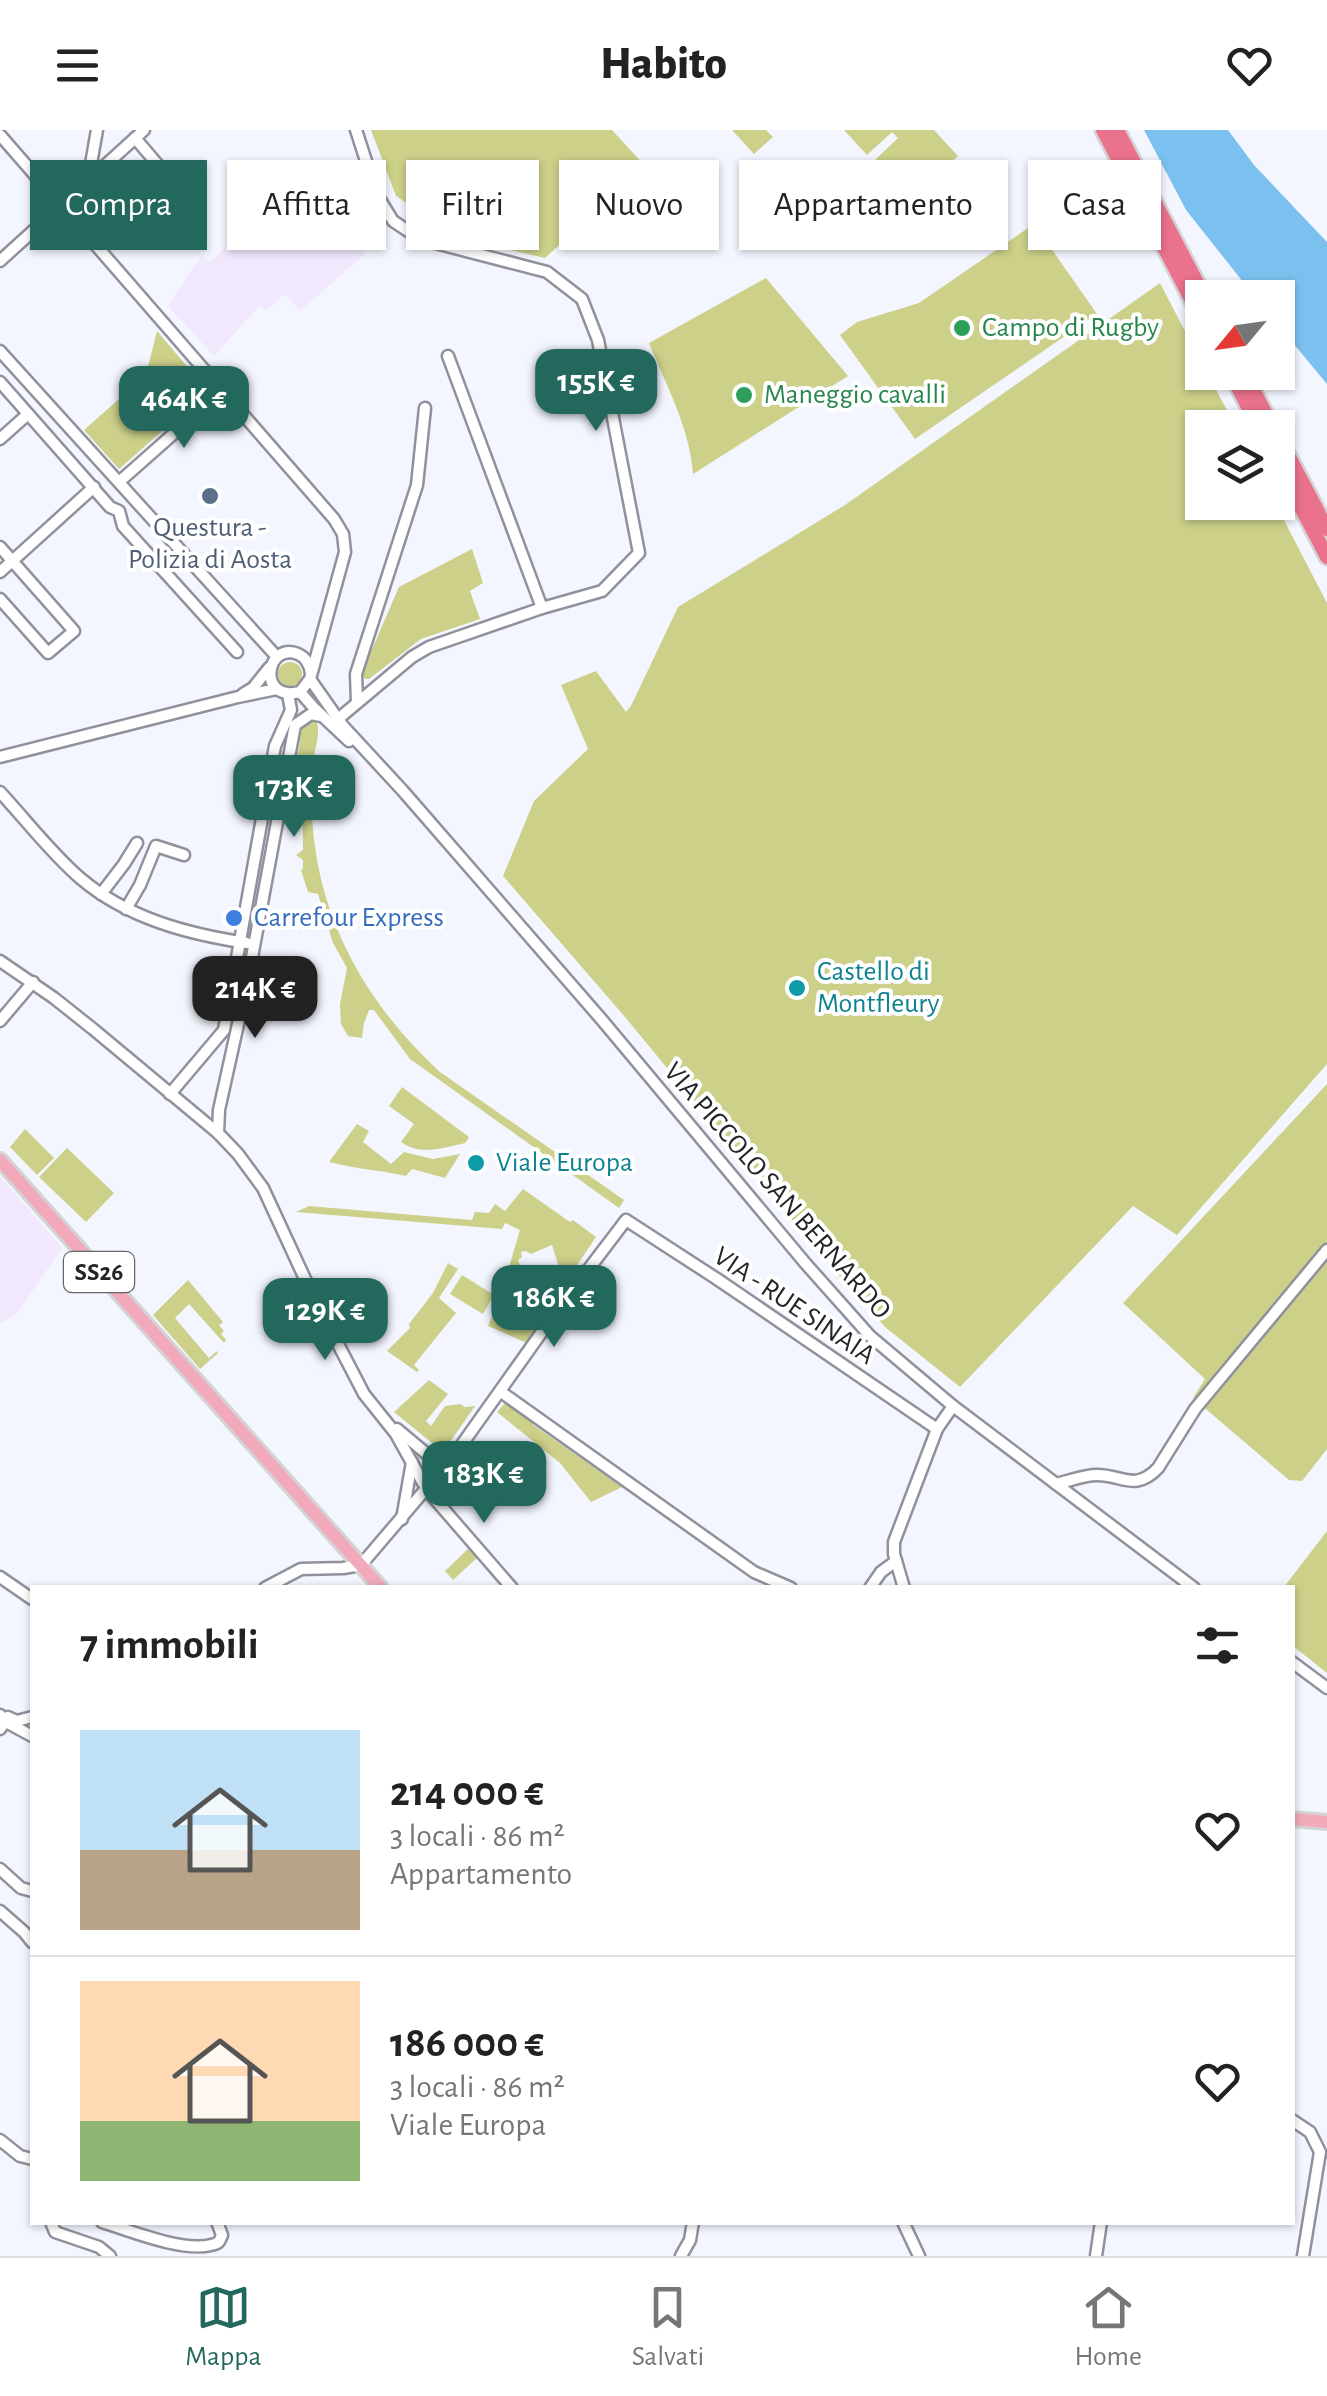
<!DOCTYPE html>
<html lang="it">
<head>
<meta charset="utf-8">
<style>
	body { margin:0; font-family:"Alegreya Sans",sans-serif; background:#f2f2f2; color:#222; height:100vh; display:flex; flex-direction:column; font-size:38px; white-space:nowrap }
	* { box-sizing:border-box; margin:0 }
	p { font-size:32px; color:#767676 }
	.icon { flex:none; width:55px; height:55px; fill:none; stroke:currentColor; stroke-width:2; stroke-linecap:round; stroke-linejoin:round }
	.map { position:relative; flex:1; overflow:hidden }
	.details { position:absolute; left:30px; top:1455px; width:1265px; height:640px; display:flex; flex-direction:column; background:#fff; border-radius:0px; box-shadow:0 2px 8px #0004 }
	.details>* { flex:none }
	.hud { position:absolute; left:30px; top:30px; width:1268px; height:90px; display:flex; gap:20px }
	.needle { width:65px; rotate:241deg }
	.buttons { position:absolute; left:1185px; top:150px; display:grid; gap:20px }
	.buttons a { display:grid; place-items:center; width:110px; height:110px; border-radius:0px; background:#fff; box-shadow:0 2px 8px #0004; font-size:50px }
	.price { position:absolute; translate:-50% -85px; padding:0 22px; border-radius:20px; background:#22685c; color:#fff; font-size:32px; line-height:65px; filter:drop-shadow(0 2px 5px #0008) }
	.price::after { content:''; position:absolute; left:50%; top:60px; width:30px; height:22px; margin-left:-15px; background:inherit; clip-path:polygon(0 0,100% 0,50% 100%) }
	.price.current { background:#222; color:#fff }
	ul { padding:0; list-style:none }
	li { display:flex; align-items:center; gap:30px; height:250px; padding:0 50px }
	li+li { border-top:2px solid #e0e0e0 }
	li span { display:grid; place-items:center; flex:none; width:280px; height:200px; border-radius:0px; color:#555 }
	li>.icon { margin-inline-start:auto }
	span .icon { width:120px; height:120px; fill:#fffc; stroke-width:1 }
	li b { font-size:42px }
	h2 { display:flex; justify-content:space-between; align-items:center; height:120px; padding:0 50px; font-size:42px }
	.tag { padding:0 35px; border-radius:0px; background:#fff; box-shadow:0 2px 8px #0004; font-size:35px; line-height:90px }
	.tag.current { background:#22685c; color:#fff }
	header { display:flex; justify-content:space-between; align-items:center; height:130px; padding:0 50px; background:#fff; font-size:45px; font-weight:800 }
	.tabs { display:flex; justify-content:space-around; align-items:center; height:140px; border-top:2px solid #e0e0e0; background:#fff; font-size:28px; color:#767676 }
	.tabs a { display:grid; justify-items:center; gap:5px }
	.tabs .current { color:#22685c }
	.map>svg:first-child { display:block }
	.education { fill:#f1e8fd }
	.green { fill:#ccd089 }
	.water { fill:#7cc0ef }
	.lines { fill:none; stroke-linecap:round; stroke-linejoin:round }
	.stream { stroke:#7cc0ef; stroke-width:2.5 }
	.minor-casing { stroke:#90919c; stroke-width:15 }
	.major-casing { stroke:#d3d3d4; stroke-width:18 }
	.highway-casing { stroke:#d3d3d4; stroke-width:19 }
	.minor { stroke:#fff; stroke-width:10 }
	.major { stroke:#f2aabb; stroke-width:12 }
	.highway { stroke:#ea728d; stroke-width:14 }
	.leisure-dot { fill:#2e9e5b; stroke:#fff; stroke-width:4 }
	.service-dot { fill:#5c6f8a; stroke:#fff; stroke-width:4 }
	.shop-dot { fill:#3f7fe0; stroke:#fff; stroke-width:4 }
	.culture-dot { fill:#0f9aa8; stroke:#fff; stroke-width:4 }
	.labels { text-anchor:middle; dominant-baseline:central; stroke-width:8; stroke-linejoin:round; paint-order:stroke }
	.shield { fill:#fff; stroke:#656668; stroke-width:2.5 }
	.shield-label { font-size:25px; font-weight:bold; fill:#232428 }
	.leisure-label { font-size:28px; fill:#27864d; stroke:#fff; text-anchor:start }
	.service-label { font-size:28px; fill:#4e5e75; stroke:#fff }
	.shop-label { font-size:28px; fill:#366cbe; stroke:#fff; text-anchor:start }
	.culture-label { font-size:28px; fill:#0d838f; stroke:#fff; text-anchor:start }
	.street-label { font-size:28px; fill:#232428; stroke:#fff }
</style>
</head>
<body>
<header><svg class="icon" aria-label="menu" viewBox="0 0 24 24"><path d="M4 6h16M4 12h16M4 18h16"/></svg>Habito<svg class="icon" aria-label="heart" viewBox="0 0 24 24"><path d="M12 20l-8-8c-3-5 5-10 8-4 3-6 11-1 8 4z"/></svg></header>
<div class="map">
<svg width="1327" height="2126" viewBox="0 0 1327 2126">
	<rect width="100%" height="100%" fill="#f4f6ff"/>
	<g class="education">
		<path d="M 321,51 L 354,100 L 365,124 L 300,181 L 285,164 L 266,181 L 260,175 L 214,226 L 168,176 L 201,126 L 210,132 L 251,92 L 258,100 L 289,72 L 294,76 Z"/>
		<path d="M 0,1046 L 62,1118 L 16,1185 L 0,1193 Z"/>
	</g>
	<g class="green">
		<path d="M 371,0 L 612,0 L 645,36 L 545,128 L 488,115 L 450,102 L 396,66 Z"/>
		<path d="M 732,0 L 766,0 L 773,7 L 754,24 Z"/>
		<path d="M 844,0 L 934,0 L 958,26 L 918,63 L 914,60 L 884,87 L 865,67 L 881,52 L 883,54 L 889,48 L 874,31 L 898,8 L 892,2 L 867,25 Z"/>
		<path d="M 1034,94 L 1097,184 L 915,309 L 840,205 L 857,192 L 919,173 Z"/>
		<path d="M 766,148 L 848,246 L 693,344 C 690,298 666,255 649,213 Z"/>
		<path d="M 1160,153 L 1202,234 L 1202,242 L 1207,243 L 1236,297 L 1202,298 L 1202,372 L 1275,373 L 1327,473 L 1327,934 L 1177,1105 L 1133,1076 L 960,1257 L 885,1197 L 828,1133 L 625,887 L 503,746 L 534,671 L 588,619 L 561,555 L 596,541 L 626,582 L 631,576 L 678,477 L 845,375 Z"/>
		<path d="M 157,201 L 190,240 L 186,244 L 191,250 L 196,247 L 208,261 L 119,339 L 84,300 L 146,245 Z"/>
		<path d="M 472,419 L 483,453 L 470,461 L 480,489 L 421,509 L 369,549 L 365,549 L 362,545 L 363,540 L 399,457 Z"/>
		<circle cx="290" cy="544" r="12"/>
		<path d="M 312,588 C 318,594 318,593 318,601 C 318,612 314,622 313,632 C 311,660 311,690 315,717 C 327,805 375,883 440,942 L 624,1070 L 619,1078 L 410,929 L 374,880 L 369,880 L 364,893 L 362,908 L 348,906 L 341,894 L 340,874 L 347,838 L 333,813 L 318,764 L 308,762 L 301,740 L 303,738 L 303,730 L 296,725 L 303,720 L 302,646 L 295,645 L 302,596 Z"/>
		<path d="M 1327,954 L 1327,1319 L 1302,1351 L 1289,1350 L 1193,1268 L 1205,1249 L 1123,1173 Z"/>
		<path d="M 402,957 L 469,1007 L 465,1013 C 443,1018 420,1026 401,1012 L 414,994 L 389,976 Z"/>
		<path d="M 357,994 L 369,1001 L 363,1012 L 391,1034 L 404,1022 L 433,1029 L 460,1024 L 445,1048 L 412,1039 L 406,1046 C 380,1040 355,1039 329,1032 Z"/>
		<path d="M 25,999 L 54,1028 L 37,1045 L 10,1017 Z"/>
		<path d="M 67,1018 L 114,1063 L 86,1092 L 39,1047 Z"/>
		<path d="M 523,1059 L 570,1092 L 573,1090 L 596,1107 L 567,1150 L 563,1150 L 552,1115 L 531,1124 L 526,1121 L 521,1122 L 522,1127 L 518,1130 L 522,1142 L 532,1140 L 534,1146 L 540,1145 L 542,1153 L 525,1158 L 527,1165 L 522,1167 L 524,1172 L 551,1167 L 556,1171 L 527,1213 L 488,1196 L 501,1164 L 520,1100 L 505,1093 L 502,1099 L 296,1082 L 309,1076 L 472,1090 L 475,1082 L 489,1083 L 495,1074 L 505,1081 Z"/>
		<path d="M 448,1133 L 458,1139 L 439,1168 L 456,1183 L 414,1235 L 419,1240 L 417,1242 L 387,1221 L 410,1198 L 409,1194 L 433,1163 Z"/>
		<path d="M 462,1145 L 494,1165 L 483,1184 L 450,1164 Z"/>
		<path d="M 188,1150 L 223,1192 L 219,1195 L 224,1201 L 221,1204 L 226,1210 L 224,1213 L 189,1174 L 175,1188 L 209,1228 L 217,1221 L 218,1223 L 200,1239 L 153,1185 Z"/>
		<path d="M 429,1250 L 448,1264 L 426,1291 L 431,1296 L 445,1276 L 460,1274 L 465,1277 L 475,1276 L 443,1322 L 394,1282 Z"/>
		<path d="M 505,1273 L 510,1274 L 534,1291 L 532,1294 L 622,1357 L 591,1372 L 560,1333 L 497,1282 Z"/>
		<path d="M 1327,1401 L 1327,1543 L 1293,1516 L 1292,1458 L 1284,1457 Z"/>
		<path d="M 470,1417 L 478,1427 L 453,1450 L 445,1441 Z"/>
	</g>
	<path class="water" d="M 1144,0 L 1228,0 L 1254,35 L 1327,112 L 1327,254 L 1278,195 L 1278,168 L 1255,167 L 1186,80 Z"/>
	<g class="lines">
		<g class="stream">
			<path d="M 1326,2028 L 1327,2024"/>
			<path d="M 1316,2075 L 1322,2043"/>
		</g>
		<g class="minor-casing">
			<g id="minor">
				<path d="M 0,5 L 334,389 L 343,404 L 345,422 L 310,549 L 300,562 C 256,572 266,511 298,524 C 307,528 310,535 311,544"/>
				<path d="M 135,8 L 199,83"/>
				<path d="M 88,51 L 97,0"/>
				<path d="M 0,131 L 144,0"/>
				<path d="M 0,221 L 277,527"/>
				<path d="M 448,226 L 542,478"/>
				<path d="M 0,252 L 110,377 L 119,381 L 123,396 L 237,522"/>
				<path d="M 0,309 L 28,284"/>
				<path d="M 119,352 L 223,260"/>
				<path d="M 0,417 L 74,501 L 48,523 L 0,469"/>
				<path d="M 0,442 L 94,357"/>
				<path d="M 310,549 L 343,596 L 403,661 L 602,890 L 806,1134 L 870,1206 L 953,1276 L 1194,1458"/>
				<path d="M 300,562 L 315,579 L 349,611"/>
				<path d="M 243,564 L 253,558 L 269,538"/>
				<path d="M 357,572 L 356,544 L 417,355 L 425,278"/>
				<path d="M 338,589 L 412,527 L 429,517 L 542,478 L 602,461 L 639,423 L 598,210 L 582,169 L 547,142 L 420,109 L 393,91 L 377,65 L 356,0"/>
				<path d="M 0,627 L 238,567 L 277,559"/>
				<path d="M 0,662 C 26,690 51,723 80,748 C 127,788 187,804 247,813"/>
				<path d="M 101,764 L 124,734 L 137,713"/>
				<path d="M 126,779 L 140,755 L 156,716 L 184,725"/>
				<path d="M 0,831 L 54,868 L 93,899 L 218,1003 L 238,1024 L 263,1058 L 312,1164 L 364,1264 L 396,1304 L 427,1360 L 512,1458"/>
				<path d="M 0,891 L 33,852"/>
				<path d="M 170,964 L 224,900 L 275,616 L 291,580 L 288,564"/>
				<path d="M 218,1003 L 219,980 L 248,849 L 295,595 L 311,584 L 321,586"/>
				<path d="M 501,1262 L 754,1442 L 791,1458"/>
				<path d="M 397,1299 L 440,1335 L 441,1342"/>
				<path d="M 1056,1354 C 1069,1351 1084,1345 1097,1345 C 1123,1345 1135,1362 1158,1338 L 1195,1279 L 1327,1120"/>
				<path d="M 402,1389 L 412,1332"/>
				<path d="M 0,1447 L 32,1469"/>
				<path d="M 265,1458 L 301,1439 L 343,1438 L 361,1435 L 453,1327 L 556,1182 L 626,1090 L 717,1149 L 937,1299"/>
				<path d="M 870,1458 L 881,1442 L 896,1431"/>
				<path d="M 904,1458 L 894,1424 L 894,1412 L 937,1299 L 953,1276"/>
				<path d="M 1292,1532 L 1327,1558"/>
				<path d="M 0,1585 L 6,1592 L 32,1606"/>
				<path d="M 0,1599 L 8,1587 L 17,1591 L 32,1587"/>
				<path d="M 0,1739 L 21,1758 L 32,1761"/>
				<path d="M 0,1781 L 24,1802 L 32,1812"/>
				<path d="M 1292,1990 L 1310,2002 L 1320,2022 L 1303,2126"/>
				<path d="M 0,2010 L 20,2026 L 32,2029"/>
				<path d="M 51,2092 L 55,2102 L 99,2117 L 110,2126"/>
				<path d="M 102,2092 C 131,2101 182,2122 211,2115 C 220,2113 219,2112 222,2105 L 217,2092"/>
				<path d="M 903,2092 L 919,2126"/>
				<path d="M 681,2126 L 690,2110 L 693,2092"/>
				<path d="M 1096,2126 L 1101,2092"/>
			</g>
		</g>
		<g class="major-casing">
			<g id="major">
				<path d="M 0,1030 L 381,1458"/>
				<path d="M 1292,1689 L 1327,1692"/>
			</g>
		</g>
		<g class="highway-casing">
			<g id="highway">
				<path d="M 1103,0 L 1202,190"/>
				<path d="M 1117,0 L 1205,168"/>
				<path d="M 1230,242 L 1259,298"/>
				<path d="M 1244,242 L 1273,298"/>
				<path d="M 1278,306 L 1327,399"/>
				<path d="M 1278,333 L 1327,427"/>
			</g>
		</g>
		<use href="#minor" class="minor"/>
		<use href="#major" class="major"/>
		<use href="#highway" class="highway"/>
	</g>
	<g class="leisure-dot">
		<circle cx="962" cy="198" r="10"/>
		<circle cx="744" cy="265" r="10"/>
	</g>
	<circle class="service-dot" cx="210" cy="366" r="10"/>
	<circle class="shop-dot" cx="234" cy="788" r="10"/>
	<g class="culture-dot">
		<circle cx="797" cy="858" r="10"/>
		<circle cx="476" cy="1033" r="10"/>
	</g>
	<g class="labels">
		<rect class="shield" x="64" y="1122" width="70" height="40" rx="8"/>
		<g class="shield-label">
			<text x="99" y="1142">SS26</text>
		</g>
		<g class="leisure-label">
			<text x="982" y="198">Campo di Rugby</text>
			<text x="764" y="265">Maneggio cavalli</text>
		</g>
		<g class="service-label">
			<text x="210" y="398">Questura -<tspan x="210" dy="32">Polizia di Aosta</tspan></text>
		</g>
		<g class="shop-label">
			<text x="254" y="788">Carrefour Express</text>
		</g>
		<g class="culture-label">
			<text x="817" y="842">Castello di<tspan x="817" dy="32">Montfleury</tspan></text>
			<text x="496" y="1033">Viale Europa</text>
		</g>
		<g class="street-label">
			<text transform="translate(777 1061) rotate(49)">VIA PICCOLO SAN BERNARDO</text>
			<text transform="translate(794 1176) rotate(34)">VIA - RUE SINAIA</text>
		</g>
	</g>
</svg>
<div class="buttons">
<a><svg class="needle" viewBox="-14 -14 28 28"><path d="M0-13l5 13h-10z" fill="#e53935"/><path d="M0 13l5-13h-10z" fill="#767676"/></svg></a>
<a><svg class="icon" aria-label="layers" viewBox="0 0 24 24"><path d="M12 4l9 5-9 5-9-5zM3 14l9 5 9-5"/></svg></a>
</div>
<b class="price" style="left:596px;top:304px">155K €</b>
<b class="price" style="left:184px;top:321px">464K €</b>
<b class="price" style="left:294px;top:710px">173K €</b>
<b class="price current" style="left:255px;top:911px">214K €</b>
<b class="price" style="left:554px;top:1220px">186K €</b>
<b class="price" style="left:325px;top:1233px">129K €</b>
<b class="price" style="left:484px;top:1396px">183K €</b>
<div class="hud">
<a class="tag current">Compra</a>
<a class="tag">Affitta</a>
<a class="tag">Filtri</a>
<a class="tag">Nuovo</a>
<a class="tag">Appartamento</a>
<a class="tag">Casa</a>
</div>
<section class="details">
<h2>7 immobili<svg class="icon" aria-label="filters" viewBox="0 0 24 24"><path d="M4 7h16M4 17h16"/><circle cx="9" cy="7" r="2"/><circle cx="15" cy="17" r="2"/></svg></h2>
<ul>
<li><span style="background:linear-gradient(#bfe0f5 60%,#b9a48a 0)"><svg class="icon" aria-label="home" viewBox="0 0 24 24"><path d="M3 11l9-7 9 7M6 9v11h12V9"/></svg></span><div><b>214 000 €</b><p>3 locali · 86 m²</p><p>Appartamento</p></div><svg class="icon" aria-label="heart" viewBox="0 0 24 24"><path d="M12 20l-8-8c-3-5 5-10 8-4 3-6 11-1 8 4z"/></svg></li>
<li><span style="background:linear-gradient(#ffd9b3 70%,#8fb573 0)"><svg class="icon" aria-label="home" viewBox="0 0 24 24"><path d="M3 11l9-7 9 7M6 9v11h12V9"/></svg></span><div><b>186 000 €</b><p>3 locali · 86 m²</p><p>Viale Europa</p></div><svg class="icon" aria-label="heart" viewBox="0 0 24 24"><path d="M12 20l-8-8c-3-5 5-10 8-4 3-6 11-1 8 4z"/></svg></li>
</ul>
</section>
</div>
<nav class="tabs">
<a class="current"><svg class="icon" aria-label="map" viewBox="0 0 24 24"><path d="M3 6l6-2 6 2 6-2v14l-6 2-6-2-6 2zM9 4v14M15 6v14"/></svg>Mappa</a>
<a><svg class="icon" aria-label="saved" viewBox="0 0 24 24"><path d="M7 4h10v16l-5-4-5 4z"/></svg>Salvati</a>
<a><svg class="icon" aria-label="home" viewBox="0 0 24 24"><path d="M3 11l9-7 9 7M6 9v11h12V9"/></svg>Home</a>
</nav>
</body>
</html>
